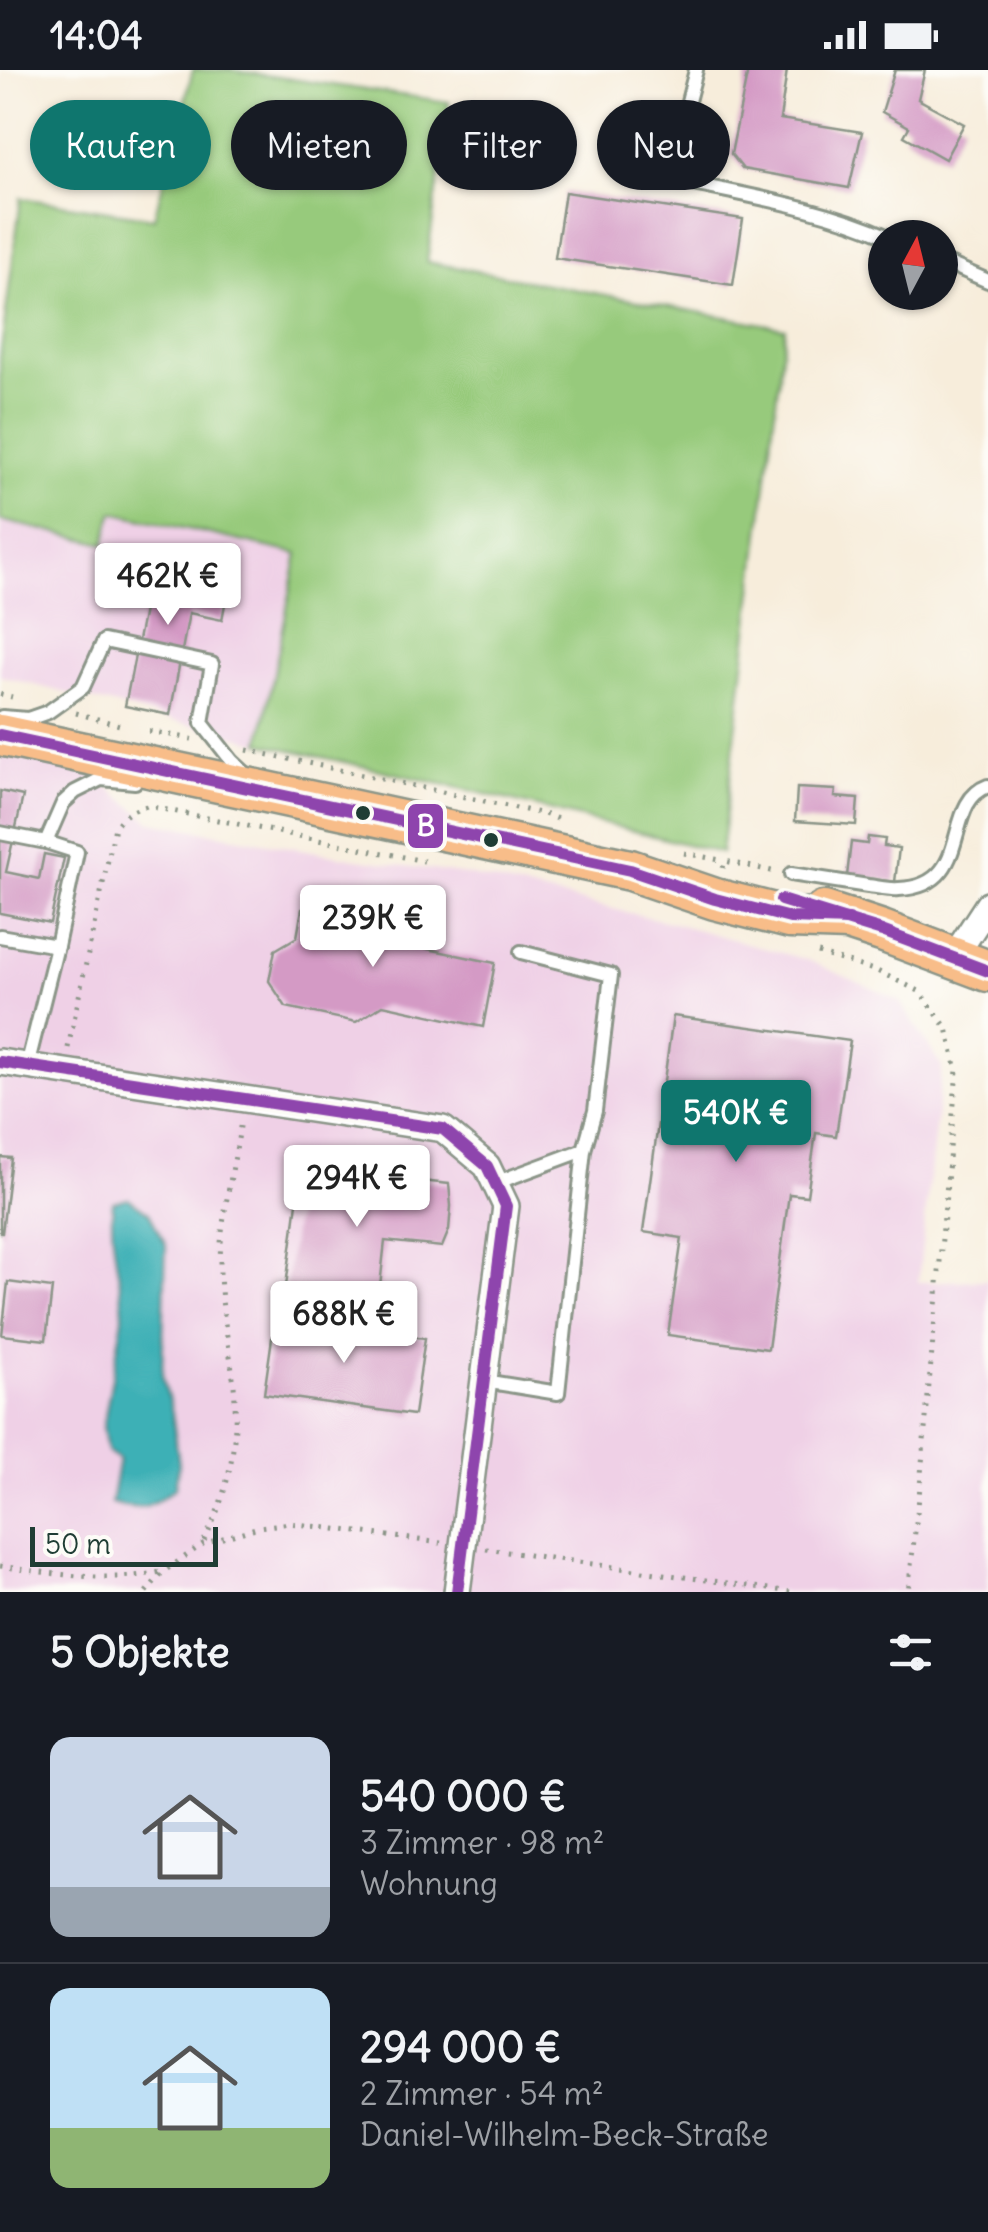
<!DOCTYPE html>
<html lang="de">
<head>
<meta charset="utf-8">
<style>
	body { margin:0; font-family:Delius,sans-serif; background:#20242c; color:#f1f3f6; height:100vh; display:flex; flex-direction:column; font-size:38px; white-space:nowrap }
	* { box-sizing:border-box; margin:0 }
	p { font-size:32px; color:#9ea1a6 }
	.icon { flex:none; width:55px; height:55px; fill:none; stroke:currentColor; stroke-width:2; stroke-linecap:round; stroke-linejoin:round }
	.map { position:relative; height:1522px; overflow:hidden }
	.sheet { display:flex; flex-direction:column; background:#171b24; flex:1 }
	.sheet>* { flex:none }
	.guide { position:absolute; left:30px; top:30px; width:930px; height:90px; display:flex; gap:20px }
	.needle { width:65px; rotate:7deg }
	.controls { position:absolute; left:868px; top:150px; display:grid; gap:20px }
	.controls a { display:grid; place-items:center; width:90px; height:90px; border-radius:50%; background:#171b24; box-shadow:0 2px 8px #0004; font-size:50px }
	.scale { position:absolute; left:30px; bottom:25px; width:188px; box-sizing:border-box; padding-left:10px; border:5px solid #1f3d34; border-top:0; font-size:28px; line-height:35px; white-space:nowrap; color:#1f3d34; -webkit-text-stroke:8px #fdfcf7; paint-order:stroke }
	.price { position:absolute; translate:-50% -85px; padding:0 22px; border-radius:10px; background:#fff; color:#222; font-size:32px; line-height:65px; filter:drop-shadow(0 2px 5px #0008) }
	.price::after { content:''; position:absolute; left:50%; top:60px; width:30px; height:22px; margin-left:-15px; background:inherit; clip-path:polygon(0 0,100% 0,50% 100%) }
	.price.selected { background:#0f766e; color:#fff }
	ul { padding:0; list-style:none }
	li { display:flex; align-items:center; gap:30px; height:250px; padding:0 50px }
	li+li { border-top:2px solid #363941 }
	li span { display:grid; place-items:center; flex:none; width:280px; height:200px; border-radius:20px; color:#555 }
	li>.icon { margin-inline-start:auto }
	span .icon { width:120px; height:120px; fill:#fffc; stroke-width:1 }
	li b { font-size:42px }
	h2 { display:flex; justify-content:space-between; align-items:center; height:120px; padding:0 50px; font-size:42px }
	.tag { padding:0 35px; border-radius:45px; background:#171b24; box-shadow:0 2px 8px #0004; font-size:35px; line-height:90px }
	.tag.selected { background:#0f766e; color:#fff }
	.status { display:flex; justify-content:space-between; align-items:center; height:70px; padding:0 50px; background:#171b24; direction:ltr }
	.status svg { height:28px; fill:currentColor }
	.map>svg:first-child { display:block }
	.built { fill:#efd0e6 }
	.green { fill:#97ca7b; stroke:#5b8458; stroke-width:2.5 }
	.water { fill:#3eb0b6; stroke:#2e7675; stroke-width:2.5 }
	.building { fill:#d49ac5 }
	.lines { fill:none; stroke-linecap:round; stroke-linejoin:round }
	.lane-casing { stroke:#8b9588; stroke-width:18 }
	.street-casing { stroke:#8b9588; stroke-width:30 }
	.primary-casing { stroke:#8b9588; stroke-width:45 }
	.path { stroke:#8b9588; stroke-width:5; stroke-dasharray:2.5 8; stroke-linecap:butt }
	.lane { stroke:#fff; stroke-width:12 }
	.street { stroke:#fff; stroke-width:25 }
	.primary { stroke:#f8bd89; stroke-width:40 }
	.bus-1-casing { stroke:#fdfcf7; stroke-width:20 }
	.bus-1 { stroke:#8e44ad; stroke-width:12 }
	.bus-dot { fill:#1f3d34; stroke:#fdfcf7; stroke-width:4 }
	.line-badge { stroke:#fdfcf7; stroke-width:4 }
	.badge-label { font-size:28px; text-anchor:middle; font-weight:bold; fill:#fff }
</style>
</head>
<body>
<div class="status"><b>14:04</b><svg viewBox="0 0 49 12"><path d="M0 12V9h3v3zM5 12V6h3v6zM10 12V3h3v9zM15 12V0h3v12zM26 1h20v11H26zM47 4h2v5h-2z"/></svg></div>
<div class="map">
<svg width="988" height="1522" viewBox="0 0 988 1522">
	<rect width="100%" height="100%" fill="#fdfcf7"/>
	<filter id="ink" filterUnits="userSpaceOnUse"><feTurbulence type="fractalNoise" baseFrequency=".01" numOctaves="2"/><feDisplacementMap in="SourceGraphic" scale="20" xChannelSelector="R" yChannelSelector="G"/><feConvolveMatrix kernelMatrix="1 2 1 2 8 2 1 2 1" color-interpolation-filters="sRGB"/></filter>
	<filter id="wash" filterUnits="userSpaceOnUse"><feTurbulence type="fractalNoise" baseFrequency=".0048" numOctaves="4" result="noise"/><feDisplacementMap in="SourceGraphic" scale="40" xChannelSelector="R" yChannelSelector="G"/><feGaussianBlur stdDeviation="2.25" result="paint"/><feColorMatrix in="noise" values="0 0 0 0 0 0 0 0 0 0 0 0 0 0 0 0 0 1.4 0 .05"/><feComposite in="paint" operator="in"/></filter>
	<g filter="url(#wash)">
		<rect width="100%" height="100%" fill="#f7eddb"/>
		<g class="built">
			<path d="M 113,442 L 298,484 L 260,673 L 0,606 L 0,450 L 105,474 Z"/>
			<path d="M 0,680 L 85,698 L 151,752 L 356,789 L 467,805 L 673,853 L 807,890 L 899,930 L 942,997 L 918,1212 L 988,1210 L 988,1522 L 0,1522 Z"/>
		</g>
		<path class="green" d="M 193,0 L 230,0 L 449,32 L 427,192 L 785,258 L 721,783 L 477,722 L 260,673 L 298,484 L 113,442 L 105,474 L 0,450 L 0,288 L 21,128 L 154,148 Z"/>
		<path class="water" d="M 128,1128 L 149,1143 L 166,1175 L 162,1305 L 172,1342 L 179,1394 L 175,1418 C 149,1437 143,1442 111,1433 L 119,1389 L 107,1381 L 103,1357 L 123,1248 C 123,1209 108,1171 113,1132 Z"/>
		<g id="blocks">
			<g class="building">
				<path d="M 748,0 L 787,0 L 780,49 L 862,62 L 849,118 L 743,99 L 731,84 Z"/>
				<path d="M 895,0 L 925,0 L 918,29 L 964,54 L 945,89 L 904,66 L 909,57 L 882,42 Z"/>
				<path d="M 565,122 L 743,149 L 733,215 L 555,188 Z"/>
				<path d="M 141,490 L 230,508 L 222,550 L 189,543 L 170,645 L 125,636 L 145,535 L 132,532 Z"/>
				<path d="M 797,718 L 836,720 L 835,727 L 858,729 L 856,755 L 795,751 Z"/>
				<path d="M 0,721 L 23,726 L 6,802 L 39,809 L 44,784 L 64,788 L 50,853 L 0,843 Z"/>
				<path d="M 868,767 L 885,769 L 884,776 L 899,778 L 895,812 L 847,806 L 851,772 L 867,774 Z"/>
				<path d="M 327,824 L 357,830 L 374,857 L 400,863 L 399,873 L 495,893 L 483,957 L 383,935 L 356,952 L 286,937 L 269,911 L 275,880 L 297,867 L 302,839 Z"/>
				<path d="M 673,946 L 850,971 L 836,1066 L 816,1063 L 807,1126 L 789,1124 L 768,1279 L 668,1265 L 682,1168 L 643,1162 Z"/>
				<path d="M 0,1087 L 11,1088 L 2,1163 L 0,1163 Z"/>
				<path d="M 303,1087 L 393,1099 L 392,1108 L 449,1114 L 451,1136 L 449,1160 L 442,1177 L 385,1171 L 377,1243 L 284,1231 Z"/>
				<path d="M 8,1212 L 52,1218 L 46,1270 L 2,1265 Z"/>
				<path d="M 275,1247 L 425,1268 L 414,1345 L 264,1324 Z"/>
			</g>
		</g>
	</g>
	<g filter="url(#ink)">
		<use href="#blocks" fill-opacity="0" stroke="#8b9588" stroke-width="2.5"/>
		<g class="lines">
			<g class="lane-casing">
				<g id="lane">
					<path d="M 696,0 L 675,82 L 678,108 L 688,113 C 756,127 827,139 891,168"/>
					<path d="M 940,190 L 988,211"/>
					<path d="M 2,647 L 28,649 L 48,642 L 83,617 L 104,571 L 212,594 L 202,653 L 232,691 L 247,705"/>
					<path d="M 0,763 L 46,772 L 77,782 L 57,876 L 0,866"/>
					<path d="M 46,772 L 63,733 L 75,722 L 101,709 L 135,712"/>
					<path d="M 791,804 C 816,808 842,812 868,816 C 878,817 889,820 899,819 C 975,816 941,733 988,716"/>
					<path d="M 521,882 L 611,905 L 595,1041 L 584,1080"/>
					<path d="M 27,996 L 57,876"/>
					<path d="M 484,1311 L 558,1323 L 584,1080 L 495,1113"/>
				</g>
			</g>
			<g class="street-casing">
				<g id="street">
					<path d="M 954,887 L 988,835"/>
					<path d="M 0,992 L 443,1059 L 487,1096 L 506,1136 L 457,1522"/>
				</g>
			</g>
			<g class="primary-casing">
				<g id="primary">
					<path d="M 0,665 L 630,800 L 715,829 L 790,848 L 849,850"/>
					<path d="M 824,842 L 882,861 L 988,901"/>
				</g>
			</g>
			<g class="path">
				<path d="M 0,624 L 12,627"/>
				<path d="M 76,643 L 123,656"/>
				<path d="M 149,661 L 192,669"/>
				<path d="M 247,680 L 544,744 L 558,749"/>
				<path d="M 684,783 L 725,791"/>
				<path d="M 723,798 L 725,791 L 776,802"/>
				<path d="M 818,883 L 877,901 L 919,921 L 947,958 L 957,1000 L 919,1427 L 908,1522"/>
				<path d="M 68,978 L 115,757 C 124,744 132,740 147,736 L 424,791"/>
				<path d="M 204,1471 C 229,1422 239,1371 234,1316 C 230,1278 221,1240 220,1202 C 219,1151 234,1100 241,1050"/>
				<path d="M 486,1479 L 791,1522"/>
				<path d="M 0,1496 C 54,1504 106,1513 160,1502"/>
				<path d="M 146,1522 L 163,1502 L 203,1474 L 259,1457 L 290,1453 L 441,1473"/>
			</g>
			<use href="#lane" class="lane"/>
			<use href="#street" class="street"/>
			<use href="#primary" class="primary"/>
			<g class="bus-1-casing">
				<g id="bus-1">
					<path d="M 0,665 L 630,800 L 715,829 L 790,848 L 849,850"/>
					<path d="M 781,830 L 882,861 L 988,901"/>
					<path d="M 0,992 L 443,1059 L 487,1096 L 506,1136 L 457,1522"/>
				</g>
			</g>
			<use href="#bus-1" class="bus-1"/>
		</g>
	</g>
	<g class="bus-dot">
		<circle cx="363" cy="743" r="9"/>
		<circle cx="491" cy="770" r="9"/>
	</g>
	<rect class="line-badge" x="406" y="732" width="39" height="48" rx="10" fill="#8e44ad"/>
	<g class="badge-label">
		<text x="426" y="766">B</text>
	</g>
</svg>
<div class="controls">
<a><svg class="needle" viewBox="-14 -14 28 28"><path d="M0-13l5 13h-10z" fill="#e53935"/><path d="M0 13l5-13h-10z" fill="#9ea1a6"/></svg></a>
</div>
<div class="scale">50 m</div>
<b class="price" style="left:168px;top:558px">462K €</b>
<b class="price" style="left:373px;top:900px">239K €</b>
<b class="price selected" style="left:736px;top:1095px">540K €</b>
<b class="price" style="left:357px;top:1160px">294K €</b>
<b class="price" style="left:344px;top:1296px">688K €</b>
<div class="guide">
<a class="tag selected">Kaufen</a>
<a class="tag">Mieten</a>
<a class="tag">Filter</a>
<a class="tag">Neu</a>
</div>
</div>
<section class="sheet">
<h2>5 Objekte<svg class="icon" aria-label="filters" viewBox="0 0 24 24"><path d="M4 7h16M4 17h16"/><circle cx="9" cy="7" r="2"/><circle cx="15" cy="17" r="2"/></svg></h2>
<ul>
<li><span style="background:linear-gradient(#c9d6e8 75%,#9aa5b1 0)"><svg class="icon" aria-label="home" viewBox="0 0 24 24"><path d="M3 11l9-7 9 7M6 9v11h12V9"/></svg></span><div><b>540 000 €</b><p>3 Zimmer · 98 m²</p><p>Wohnung</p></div></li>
<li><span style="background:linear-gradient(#bfe0f5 70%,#8fb573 0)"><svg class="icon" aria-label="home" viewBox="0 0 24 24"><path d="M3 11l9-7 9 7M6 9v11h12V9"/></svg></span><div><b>294 000 €</b><p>2 Zimmer · 54 m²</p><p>Daniel-Wilhelm-Beck-Straße</p></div></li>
</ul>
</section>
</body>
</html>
